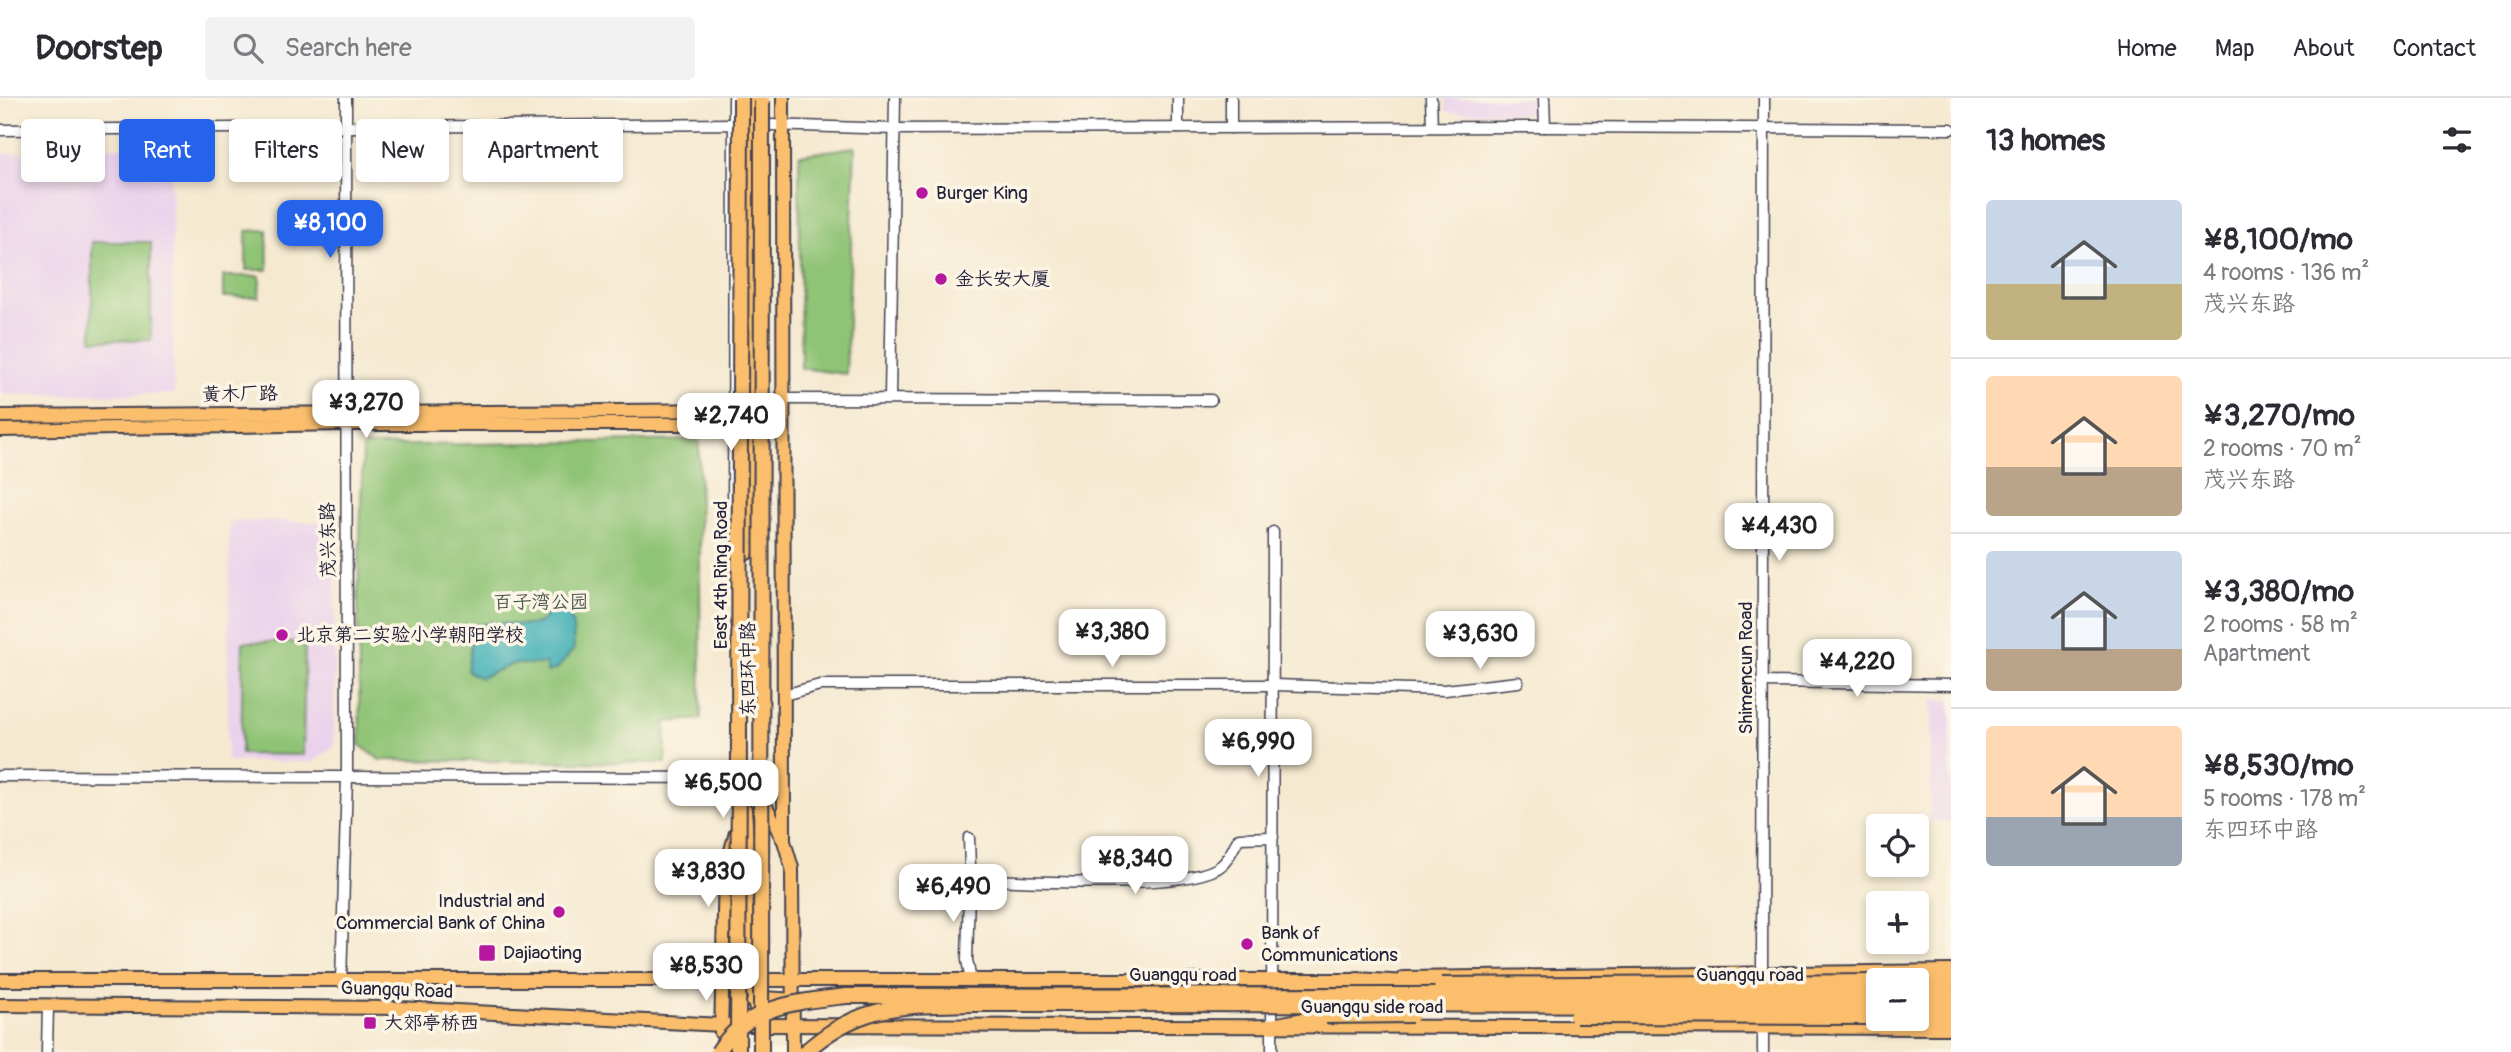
<!DOCTYPE html>
<html lang="en">
<head>
<meta charset="utf-8">
<style>
	body { margin:0; font-family:Pangolin,"LXGW WenKai TC",sans-serif; background:#f2f2f3; color:#2b2b33; height:100vh; display:flex; flex-direction:column; font-size:26px; white-space:nowrap }
	* { box-sizing:border-box; margin:0 }
	p { font-size:23px; color:#7c7c81 }
	.icon { flex:none; width:38px; height:38px; fill:none; stroke:currentColor; stroke-width:2; stroke-linecap:round; stroke-linejoin:round }
	.map { position:relative; flex:1; overflow:hidden }
	.drawer { display:flex; flex-direction:column; background:#fff; width:560px }
	.drawer>* { flex:none }
	.top-card { position:absolute; left:21px; top:21px; width:665px; height:63px; display:flex; gap:14px }
	.buttons { position:absolute; left:1866px; top:716px; display:grid; gap:14px }
	.buttons a { display:grid; place-items:center; width:63px; height:63px; border-radius:7px; background:#fff; box-shadow:0 4px 10px #0003; font-size:35px }
	.price { position:absolute; translate:-50% -60px; padding:0 16px; border-radius:14px; background:#fff; color:#222; font-size:23px; line-height:46px; filter:drop-shadow(0 2px 4px #0008) }
	.price::after { content:''; position:absolute; left:50%; top:42px; width:21px; height:16px; margin-left:-10px; background:inherit; clip-path:polygon(0 0,100% 0,50% 100%) }
	.price.on { background:#2563eb; color:#fff }
	ul { padding:0; list-style:none }
	li { display:flex; align-items:center; gap:21px; height:175px; padding:0 35px }
	li+li { border-top:2px solid #e1e1e2 }
	li span { display:grid; place-items:center; flex:none; width:196px; height:140px; border-radius:7px; color:#555 }
	li>.icon { margin-inline-start:auto }
	span .icon { width:84px; height:84px; fill:#fffc; stroke-width:1 }
	li b { font-size:30px }
	h2 { display:flex; justify-content:space-between; align-items:center; height:84px; padding:0 35px; font-size:30px }
	.tag { padding:0 24px; border-radius:7px; background:#fff; box-shadow:0 4px 10px #0003; font-size:24px; line-height:63px }
	.tag.on { background:#2563eb; color:#fff }
	header { display:flex; align-items:center; gap:42px; box-sizing:border-box; height:98px; padding:0 35px; background:#fff; border-bottom:2px solid #e1e1e2 }
	header strong { font-size:33px }
	nav { display:flex; gap:38px; margin-inline-start:auto; font-size:24px }
	.search { width:490px; height:63px; background:#f2f2f3; display:flex; align-items:center; gap:18px; box-sizing:border-box; padding:0 24px; border-radius:7px; color:#7c7c81; font-size:26px }
	main { display:flex; flex:1; min-height:0 }
	.map>svg:first-child { display:block }
	.built { fill:#ead1ec }
	.green { fill:#8fc375; stroke:#587258; stroke-width:2 }
	.water { fill:#3eafb6; stroke:#306878; stroke-width:2 }
	.lines { fill:none; stroke-linecap:round; stroke-linejoin:round }
	.minor-casing { stroke:#424051; stroke-width:13 }
	.major-casing { stroke:#424051; stroke-width:16 }
	.highway-casing { stroke:#424051; stroke-width:18 }
	.minor { stroke:#fff; stroke-width:10 }
	.major { stroke:#fabe6d; stroke-width:12 }
	.highway { stroke:#fabe6d; stroke-width:14 }
	.highway-bridge-casing { stroke:#424051; stroke-width:18; stroke-linecap:butt }
	.highway-bridge { stroke:#fabe6d; stroke-width:14 }
	.poi-dot { fill:#b5179e; stroke:#fcf5e5; stroke-width:2.5 }
	.labels { text-anchor:middle; dominant-baseline:central; stroke-width:7; stroke-linejoin:round; paint-order:stroke }
	.poi-label { font-size:19px; fill:#22223b; stroke:#fcf5e5; text-anchor:start }
	.street-label { font-size:19px; fill:#22223b; stroke:#fcf5e5 }
	.park-label { font-size:19px; fill:#485a4f; stroke:#fcf5e5 }
</style>
</head>
<body>
<header>
<strong>Doorstep</strong>
<div class="search"><svg class="icon" aria-label="search" viewBox="0 0 24 24"><circle cx="10" cy="10" r="6"/><path d="M15 15l6 6"/></svg>Search here</div>
<nav><a>Home</a><a>Map</a><a>About</a><a>Contact</a></nav>
</header>
<main>
<div class="map">
<svg width="1951" height="954" viewBox="0 0 1951 954">
	<rect width="100%" height="100%" fill="#fcf5e5"/>
	<filter id="ink" filterUnits="userSpaceOnUse"><feTurbulence type="fractalNoise" baseFrequency=".0143" numOctaves="2"/><feDisplacementMap in="SourceGraphic" scale="14" xChannelSelector="R" yChannelSelector="G"/><feConvolveMatrix kernelMatrix="1 2 1 2 8 2 1 2 1" color-interpolation-filters="sRGB"/></filter>
	<filter id="wash" filterUnits="userSpaceOnUse"><feTurbulence type="fractalNoise" baseFrequency=".00686" numOctaves="4" result="noise"/><feDisplacementMap in="SourceGraphic" scale="28" xChannelSelector="R" yChannelSelector="G"/><feGaussianBlur stdDeviation="1.57" result="paint"/><feColorMatrix in="noise" values="0 0 0 0 0 0 0 0 0 0 0 0 0 0 0 0 0 1.4 0 .05"/><feComposite in="paint" operator="in"/></filter>
	<g filter="url(#wash)">
		<rect width="100%" height="100%" fill="#f5e9d0"/>
		<g class="built">
			<path d="M 1445,0 L 1534,0 L 1533,16 L 1446,14 Z"/>
			<path d="M 171,46 L 174,296 L 5,297 L 0,293 L 0,56 Z"/>
			<path d="M 230,423 L 336,424 L 334,649 L 312,664 L 227,663 Z"/>
			<path d="M 1932,602 L 1951,602 L 1951,724 L 1930,724 Z"/>
		</g>
		<g class="green">
			<path d="M 855,49 L 846,276 L 801,270 L 799,57 Z"/>
			<path d="M 267,132 L 268,172 L 246,172 L 246,133 Z"/>
			<rect x="92" y="144" width="59" height="98"/>
			<path d="M 223,178 L 260,178 L 259,199 L 223,199 Z"/>
			<path d="M 699,342 L 701,621 L 665,624 L 666,665 L 380,662 L 360,647 L 358,496 L 363,348 Z"/>
			<path d="M 243,544 L 305,544 L 303,657 L 241,656 Z"/>
		</g>
		<path class="water" d="M 566,504 L 573,528 L 574,551 L 557,571 L 547,574 L 545,566 L 513,566 L 480,580 L 467,573 L 471,545 L 467,534 C 489,513 528,538 545,520 L 548,505 Z"/>
	</g>
	<g filter="url(#ink)">
		<g class="lines">
			<g class="minor-casing">
				<g id="minor">
					<path d="M 1431,0 L 1432,29"/>
					<path d="M 1544,0 L 1545,29"/>
					<path d="M 1178,30 L 1178,0"/>
					<path d="M 1231,30 L 1231,0"/>
					<path d="M 0,32 L 734,26 L 895,31 L 1545,29 L 1951,31"/>
					<path d="M 890,300 L 895,0"/>
					<path d="M 784,301 L 1211,302"/>
					<path d="M 733,451 L 734,0"/>
					<path d="M 1763,584 L 1951,587"/>
					<path d="M 784,597 L 820,587 L 1273,587 L 1445,592 L 1518,584"/>
					<path d="M 0,678 L 733,680"/>
					<path d="M 969,740 L 970,771 L 980,782 C 1025,782 1192,794 1222,767 C 1229,761 1234,748 1239,740 L 1273,739"/>
					<path d="M 1762,880 L 1764,0"/>
					<path d="M 971,883 L 967,862 L 969,793 L 980,782"/>
					<path d="M 341,884 L 347,679 L 346,0"/>
					<path d="M 47,954 L 48,907"/>
					<path d="M 1272,954 L 1273,434"/>
					<path d="M 1763,954 L 1763,923"/>
				</g>
			</g>
			<g class="major-casing">
				<g id="major">
					<path d="M 783,0 L 784,743 L 792,770 L 793,954"/>
					<path d="M 0,318 L 732,312"/>
					<path d="M 0,332 L 344,326 L 732,326"/>
					<path d="M 747,455 L 750,0"/>
					<path d="M 767,710 L 782,740"/>
					<path d="M 745,711 L 751,796 L 751,883 L 757,919"/>
					<path d="M 1404,880 L 1951,873"/>
					<path d="M 0,882 L 1365,882"/>
					<path d="M 753,904 L 763,900 L 797,902"/>
					<path d="M 0,907 L 400,910 L 722,927 L 1951,930"/>
					<path d="M 721,935 L 725,774 L 736,734"/>
				</g>
			</g>
			<g class="highway-casing">
				<g id="highway">
					<path d="M 1357,882 L 1441,887"/>
					<path d="M 1916,884 L 1951,883"/>
					<path d="M 1916,896 L 1951,896"/>
					<path d="M 1916,907 L 1951,907"/>
					<path d="M 1916,918 L 1951,918"/>
					<path d="M 1272,928 L 1326,918"/>
				</g>
			</g>
			<use href="#minor" class="minor"/>
			<use href="#major" class="major"/>
			<use href="#highway" class="highway"/>
			<g class="highway-bridge-casing">
				<g id="highway-bridge">
					<path d="M 1441,887 L 1878,884"/>
					<path d="M 1326,918 L 1412,917"/>
					<path d="M 1576,918 L 1878,919"/>
					<path d="M 718,954 C 748,907 795,904 846,898 L 1878,896"/>
					<path d="M 738,954 L 741,0"/>
					<path d="M 761,954 L 762,3"/>
					<path d="M 805,954 C 861,904 904,908 974,906 L 1878,907"/>
				</g>
			</g>
			<use href="#highway-bridge" class="highway-bridge"/>
		</g>
	</g>
	<g class="poi-dot">
		<circle cx="922" cy="95" r="7"/>
		<circle cx="941" cy="181" r="7"/>
		<circle cx="282" cy="537" r="7"/>
		<circle cx="559" cy="814" r="7"/>
		<circle cx="1247" cy="846" r="7"/>
		<rect x="478" y="846" width="18" height="18" rx="3.5"/>
		<rect x="363" y="918" width="14" height="14" rx="3.5"/>
	</g>
	<g class="labels">
		<g class="poi-label">
			<text x="936" y="95">Burger King</text>
			<text x="955" y="181">金长安大厦</text>
			<text x="296" y="537">北京第二实验小学朝阳学校</text>
			<text x="545" y="803" text-anchor="end">Industrial and<tspan x="545" dy="22">Commercial Bank of China</tspan></text>
			<text x="1261" y="835">Bank of<tspan x="1261" dy="22">Communications</tspan></text>
			<text x="503" y="855">Dajiaoting</text>
			<text x="384" y="925">大郊亭桥西</text>
		</g>
		<g class="street-label">
			<text transform="translate(240 296) rotate(-1)">黄木厂路</text>
			<text transform="translate(328 442) rotate(-91)">茂兴东路</text>
			<text transform="translate(721 477) rotate(-90)">East 4th Ring Road</text>
			<text transform="translate(1746 570) rotate(-90)">Shimencun Road</text>
			<text transform="translate(748 571) rotate(-90)">东四环中路</text>
			<text x="1183" y="877">Guangqu road</text>
			<text x="1750" y="877">Guangqu road</text>
			<text transform="translate(397 892) rotate(2)">Guangqu Road</text>
			<text x="1372" y="909">Guangqu side road</text>
		</g>
		<g class="park-label">
			<text x="541" y="504">百子湾公园</text>
		</g>
	</g>
</svg>
<div class="buttons">
<a><svg class="icon" aria-label="locate" viewBox="0 0 24 24"><circle cx="12" cy="12" r="6"/><path d="M12 2v4M12 18v4M2 12h4M18 12h4"/></svg></a>
<a>+</a>
<a>−</a>
</div>
<b class="price on" style="left:330px;top:162px">¥8,100</b>
<b class="price" style="left:366px;top:342px">¥3,270</b>
<b class="price" style="left:731px;top:355px">¥2,740</b>
<b class="price" style="left:1779px;top:465px">¥4,430</b>
<b class="price" style="left:1112px;top:571px">¥3,380</b>
<b class="price" style="left:1480px;top:573px">¥3,630</b>
<b class="price" style="left:1857px;top:601px">¥4,220</b>
<b class="price" style="left:1258px;top:681px">¥6,990</b>
<b class="price" style="left:723px;top:722px">¥6,500</b>
<b class="price" style="left:1135px;top:798px">¥8,340</b>
<b class="price" style="left:708px;top:811px">¥3,830</b>
<b class="price" style="left:953px;top:826px">¥6,490</b>
<b class="price" style="left:706px;top:905px">¥8,530</b>
<div class="top-card">
<a class="tag">Buy</a>
<a class="tag on">Rent</a>
<a class="tag">Filters</a>
<a class="tag">New</a>
<a class="tag">Apartment</a>
</div>
</div>
<section class="drawer">
<h2>13 homes<svg class="icon" aria-label="filters" viewBox="0 0 24 24"><path d="M4 7h16M4 17h16"/><circle cx="9" cy="7" r="2"/><circle cx="15" cy="17" r="2"/></svg></h2>
<ul>
<li><span style="background:linear-gradient(#c9d6e8 60%,#c2b280 0)"><svg class="icon" aria-label="home" viewBox="0 0 24 24"><path d="M3 11l9-7 9 7M6 9v11h12V9"/></svg></span><div><b>¥8,100/mo</b><p>4 rooms · 136 m²</p><p>茂兴东路</p></div></li>
<li><span style="background:linear-gradient(#ffd9b3 65%,#b9a48a 0)"><svg class="icon" aria-label="home" viewBox="0 0 24 24"><path d="M3 11l9-7 9 7M6 9v11h12V9"/></svg></span><div><b>¥3,270/mo</b><p>2 rooms · 70 m²</p><p>茂兴东路</p></div></li>
<li><span style="background:linear-gradient(#c9d6e8 70%,#b9a48a 0)"><svg class="icon" aria-label="home" viewBox="0 0 24 24"><path d="M3 11l9-7 9 7M6 9v11h12V9"/></svg></span><div><b>¥3,380/mo</b><p>2 rooms · 58 m²</p><p>Apartment</p></div></li>
<li><span style="background:linear-gradient(#ffd9b3 65%,#9aa5b1 0)"><svg class="icon" aria-label="home" viewBox="0 0 24 24"><path d="M3 11l9-7 9 7M6 9v11h12V9"/></svg></span><div><b>¥8,530/mo</b><p>5 rooms · 178 m²</p><p>东四环中路</p></div></li>
</ul>
</section>
</main>
</body>
</html>
